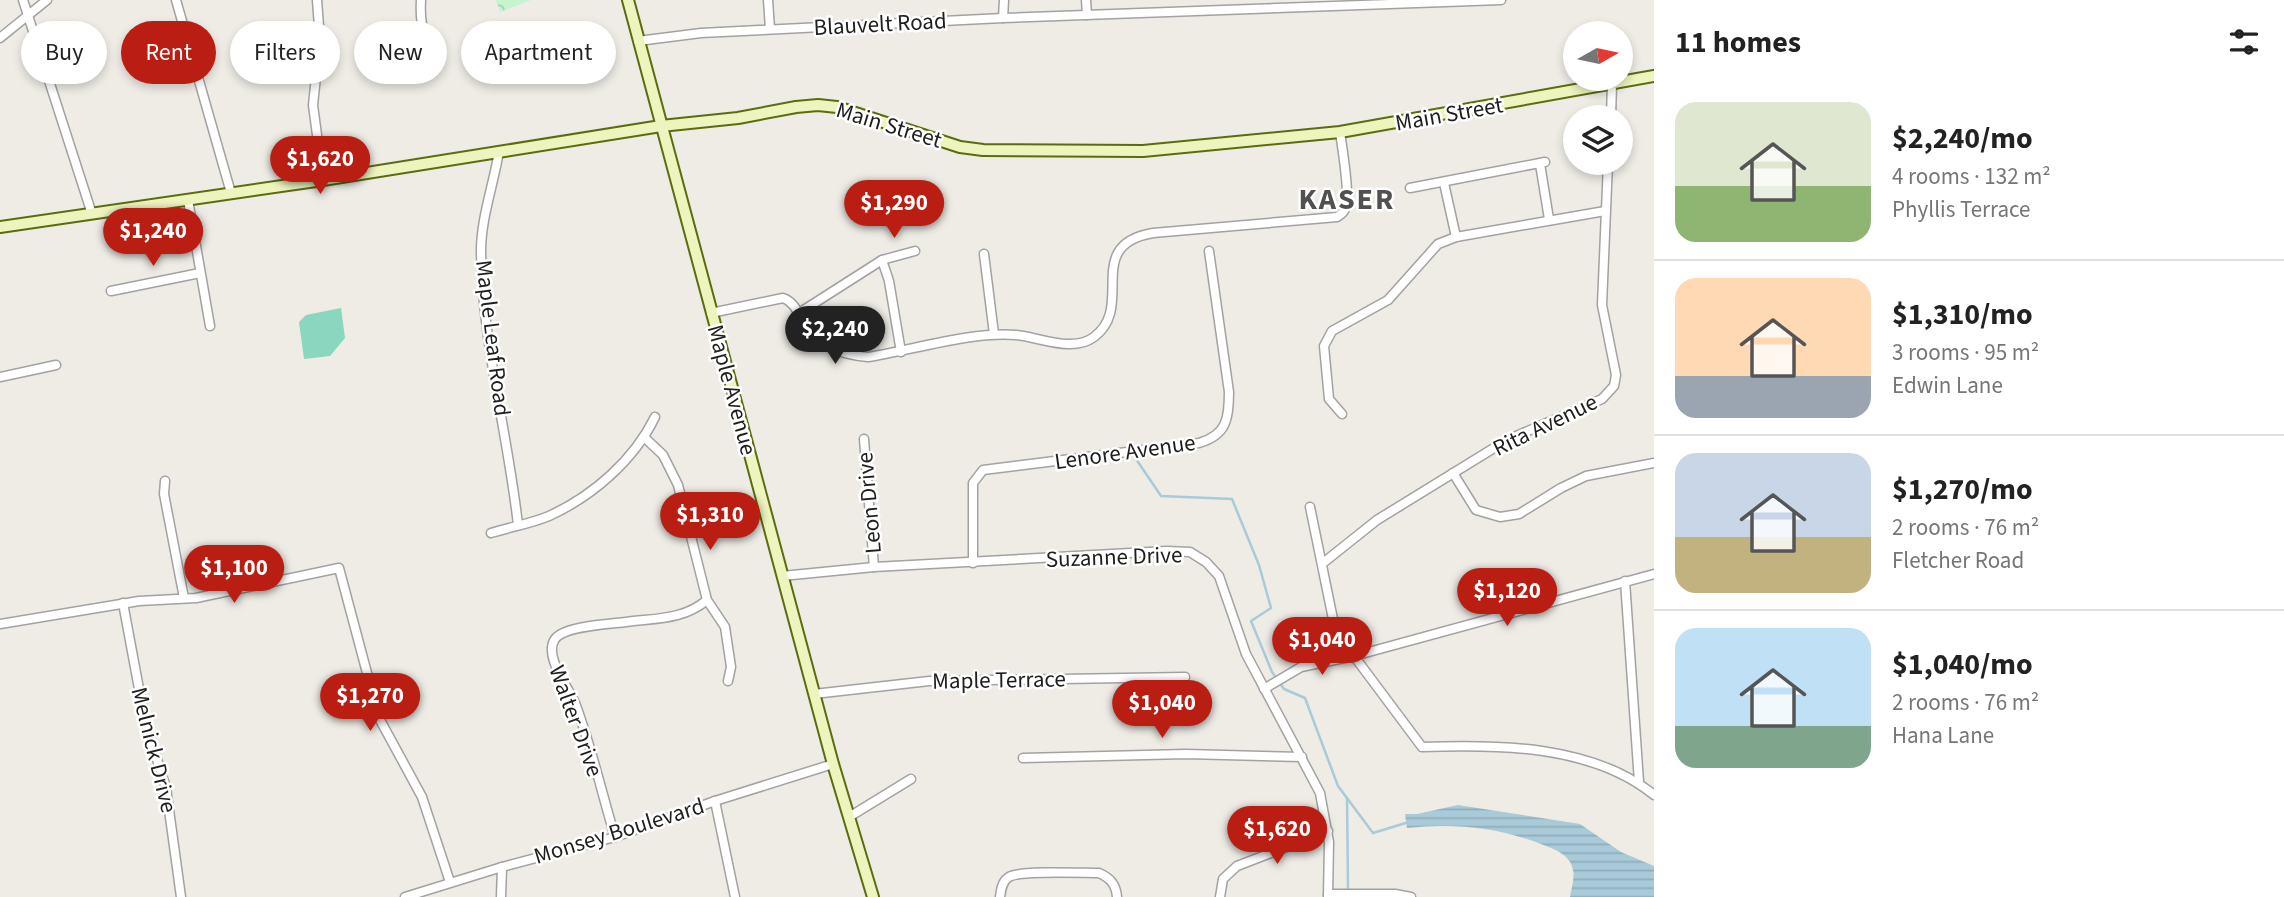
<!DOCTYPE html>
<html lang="en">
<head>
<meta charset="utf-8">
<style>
	body { margin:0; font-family:"Source Sans 3",sans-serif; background:#f2f2f2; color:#222; height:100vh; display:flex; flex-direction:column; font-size:26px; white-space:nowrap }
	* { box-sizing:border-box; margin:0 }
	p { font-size:23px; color:#767676 }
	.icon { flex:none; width:38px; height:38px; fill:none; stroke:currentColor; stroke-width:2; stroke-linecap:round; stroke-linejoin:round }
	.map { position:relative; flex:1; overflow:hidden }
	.side { display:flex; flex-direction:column; background:#fff; width:630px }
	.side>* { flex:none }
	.banner { position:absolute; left:21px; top:21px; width:665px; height:63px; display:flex; gap:14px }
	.needle { width:46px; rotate:81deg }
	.buttons { position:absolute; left:1563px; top:21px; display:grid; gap:14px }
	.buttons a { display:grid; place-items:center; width:70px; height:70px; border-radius:50%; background:#fff; box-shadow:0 4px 10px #0003; font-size:35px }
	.price { position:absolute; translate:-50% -60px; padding:0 16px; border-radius:24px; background:#ba1d12; color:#fff; font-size:23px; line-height:46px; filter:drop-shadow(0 2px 4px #0008) }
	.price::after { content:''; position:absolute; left:50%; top:42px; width:21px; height:16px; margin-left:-10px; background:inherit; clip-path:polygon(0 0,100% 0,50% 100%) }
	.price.active { background:#222; color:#fff }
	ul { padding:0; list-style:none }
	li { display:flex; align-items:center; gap:21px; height:175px; padding:0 21px }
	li+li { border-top:2px solid #e0e0e0 }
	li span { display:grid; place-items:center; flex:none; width:196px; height:140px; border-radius:21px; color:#555 }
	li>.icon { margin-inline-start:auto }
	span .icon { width:84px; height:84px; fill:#fffc; stroke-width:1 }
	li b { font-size:30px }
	h2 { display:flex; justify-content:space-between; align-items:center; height:84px; padding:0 21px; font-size:30px }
	.chip { padding:0 24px; border-radius:32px; background:#fff; box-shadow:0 4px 10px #0003; font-size:24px; line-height:63px }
	.chip.active { background:#ba1d12; color:#fff }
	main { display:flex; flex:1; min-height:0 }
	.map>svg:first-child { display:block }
	.park { fill:url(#park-crowns) }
	.pitch { fill:#8ad6be }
	.water { fill:url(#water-rules) }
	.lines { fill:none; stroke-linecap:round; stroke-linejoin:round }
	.stream { stroke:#a9cad8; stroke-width:2.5 }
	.street-casing { stroke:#a2a2a2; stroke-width:11 }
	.secondary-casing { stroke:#5b6c0f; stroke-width:14 }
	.street { stroke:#fff; stroke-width:8 }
	.secondary { stroke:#edf4be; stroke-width:10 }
	.labels { text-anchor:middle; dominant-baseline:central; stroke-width:5; stroke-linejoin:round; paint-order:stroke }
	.street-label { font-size:23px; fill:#1e1e1e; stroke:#fff }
	.district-label { font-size:30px; font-weight:bold; letter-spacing:2px; fill:#515151; stroke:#fff }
</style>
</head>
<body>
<main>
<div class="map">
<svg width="1654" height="897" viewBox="0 0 1654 897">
	<defs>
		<pattern id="park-crowns" width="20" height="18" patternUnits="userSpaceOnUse" patternTransform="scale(1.75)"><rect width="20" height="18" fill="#c6f4cd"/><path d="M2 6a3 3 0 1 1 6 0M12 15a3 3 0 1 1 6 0" fill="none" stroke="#aad1b0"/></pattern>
		<pattern id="water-rules" width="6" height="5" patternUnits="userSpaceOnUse" patternTransform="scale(1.75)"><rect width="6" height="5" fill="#a9cad8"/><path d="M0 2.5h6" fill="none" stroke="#91adb9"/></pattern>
	</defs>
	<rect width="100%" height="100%" fill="#eeece5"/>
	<path class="park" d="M 496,0 L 531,0 L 500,12 Z"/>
	<path class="pitch" d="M 341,308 L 345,338 L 330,356 L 304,359 L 299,322 L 306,315 Z"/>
	<path class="water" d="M 1458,805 L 1580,824 L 1621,852 L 1654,866 L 1654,897 L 1570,897 C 1571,890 1575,877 1573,870 C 1570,854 1554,849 1541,844 C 1497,827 1454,823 1407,828 L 1405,814 L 1417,814 Z"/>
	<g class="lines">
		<g class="stream">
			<path d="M 1134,456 L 1161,496 L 1232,499 L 1259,565 L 1271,608 L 1251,621 L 1272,672 L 1284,689 L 1305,698 L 1338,786 L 1373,833 L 1409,822"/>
			<path d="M 1347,798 L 1348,888"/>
		</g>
		<g class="street-casing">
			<g id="street">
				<path d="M 23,0 L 92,214"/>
				<path d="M 176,0 L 231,193"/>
				<path d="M 317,0 L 320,40 L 313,105 L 323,180"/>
				<path d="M 421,0 C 420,17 421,30 431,45"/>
				<path d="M 768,0 L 770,29"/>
				<path d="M 1086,0 L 1087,15"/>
				<path d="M 1003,18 L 1004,0"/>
				<path d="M 0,38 L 47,0"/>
				<path d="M 638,41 L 701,33 L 1003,18 L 1501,0"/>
				<path d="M 1611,117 L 1612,84"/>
				<path d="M 499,151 C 494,183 481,218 481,251 C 482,343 508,434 518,525"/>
				<path d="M 1540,164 L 1549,219"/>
				<path d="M 1444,183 L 1456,237"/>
				<path d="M 1410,188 L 1545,162"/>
				<path d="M 188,200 L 210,326"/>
				<path d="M 984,254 L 994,334"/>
				<path d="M 882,260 L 889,281 L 901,352"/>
				<path d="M 111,291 L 200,273"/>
				<path d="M 711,313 L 783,298 C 795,302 798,314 804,324 C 818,347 842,355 868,357 C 912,350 973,331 1016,335 C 1039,337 1073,353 1094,337 C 1136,306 1082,245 1153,233 L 1337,217 C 1341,214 1343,214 1345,209 C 1351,199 1342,147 1340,132"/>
				<path d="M 799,313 L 882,260 L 915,251"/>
				<path d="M 0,377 L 56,365"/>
				<path d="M 1342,414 L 1329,399 L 1324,346 L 1332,331 L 1388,300 L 1438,244 L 1456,237 L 1605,211"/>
				<path d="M 645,438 L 663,455 L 678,485 L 707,600 L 725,627 L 731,667 L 728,681"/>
				<path d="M 864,439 L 874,567"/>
				<path d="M 1453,473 L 1476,510 L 1500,517 L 1519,514 L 1561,488 L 1586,476 L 1654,463"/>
				<path d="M 165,481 L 164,494 L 184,598"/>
				<path d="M 1310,507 L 1341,658"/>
				<path d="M 491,533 C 510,527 530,524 549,516 C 593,496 634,460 655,417"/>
				<path d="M 973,563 L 973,483 L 983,470 L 1199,443 C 1227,435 1229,418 1229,392 L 1209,251"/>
				<path d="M 1323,563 L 1377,520 L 1507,440 L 1602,399 L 1614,386 L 1616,375 L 1602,305 L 1608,163"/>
				<path d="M 782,576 L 874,567 L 1167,551 L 1190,552 L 1206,562 L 1219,576 L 1246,654 L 1320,793 L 1329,842 L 1328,897"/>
				<path d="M 1625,581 L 1639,782"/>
				<path d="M 123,603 L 145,721 L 166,788 L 181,897"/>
				<path d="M 0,624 L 139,601 L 196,598 L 339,568 L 379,718 L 422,797 L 450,882"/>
				<path d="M 1354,656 L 1422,747 C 1497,744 1593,745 1654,795"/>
				<path d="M 1264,689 L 1301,667 L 1354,656 L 1654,574"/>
				<path d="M 814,694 L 929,681 L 1185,677"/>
				<path d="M 1023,758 L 1186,754 L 1302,757"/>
				<path d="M 715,801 L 735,897"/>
				<path d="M 849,817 L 911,779"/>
				<path d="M 615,837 C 602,794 591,745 575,703 C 569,688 543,656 555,639 C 564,626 610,624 626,622 C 657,618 683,620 707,600"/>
				<path d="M 1328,894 L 1395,894 L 1411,897"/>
				<path d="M 405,897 L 502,867 L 615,837 L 715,801 L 833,764"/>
				<path d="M 501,897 L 502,867"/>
				<path d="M 1000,897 C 1001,890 1002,881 1009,877 C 1020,870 1082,873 1099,873 C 1110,878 1116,884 1117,897"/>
				<path d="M 1220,897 L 1223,879 L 1237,866 L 1328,831"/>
			</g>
		</g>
		<g class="secondary-casing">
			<g id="secondary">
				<path d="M 628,0 L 833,764 L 873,897"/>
				<path d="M 0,227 L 323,180 L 661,126 L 738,118 L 796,107 L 818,105 L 837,107 L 960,147 L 983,150 L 1143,151 L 1340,132 L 1654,76"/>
			</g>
		</g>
		<use href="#street" class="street"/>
		<use href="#secondary" class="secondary"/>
	</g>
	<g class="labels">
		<g class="street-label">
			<text transform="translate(880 24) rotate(-3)">Blauvelt Road</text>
			<text transform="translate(1449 114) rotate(-10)">Main Street</text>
			<text transform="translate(889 125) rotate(17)">Main Street</text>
			<text transform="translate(493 338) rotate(83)">Maple Leaf Road</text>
			<text transform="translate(732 390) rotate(75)">Maple Avenue</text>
			<text transform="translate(1545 425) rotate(-26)">Rita Avenue</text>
			<text transform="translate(1125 452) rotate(-8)">Lenore Avenue</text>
			<text transform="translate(869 503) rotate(-95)">Leon Drive</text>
			<text transform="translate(1114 557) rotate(-2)">Suzanne Drive</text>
			<text transform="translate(999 680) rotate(-1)">Maple Terrace</text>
			<text transform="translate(576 721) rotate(70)">Walter Drive</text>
			<text transform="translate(154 750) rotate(76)">Melnick Drive</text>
			<text transform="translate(619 831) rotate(-17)">Monsey Boulevard</text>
		</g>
		<g class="district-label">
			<text x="1347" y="199">KASER</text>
		</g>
	</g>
</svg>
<div class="buttons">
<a><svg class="needle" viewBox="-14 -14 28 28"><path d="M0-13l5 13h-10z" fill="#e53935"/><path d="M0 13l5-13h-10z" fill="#767676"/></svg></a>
<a><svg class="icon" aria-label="layers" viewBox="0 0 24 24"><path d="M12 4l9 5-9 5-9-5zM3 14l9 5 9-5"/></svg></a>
</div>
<b class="price" style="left:320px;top:196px">$1,620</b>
<b class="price" style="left:894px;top:240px">$1,290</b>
<b class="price" style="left:153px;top:268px">$1,240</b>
<b class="price active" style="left:835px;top:366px">$2,240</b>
<b class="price" style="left:710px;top:552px">$1,310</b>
<b class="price" style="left:234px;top:605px">$1,100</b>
<b class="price" style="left:1507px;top:628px">$1,120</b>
<b class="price" style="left:1322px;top:677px">$1,040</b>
<b class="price" style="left:370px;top:733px">$1,270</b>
<b class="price" style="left:1162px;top:740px">$1,040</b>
<b class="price" style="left:1277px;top:866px">$1,620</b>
<div class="banner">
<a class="chip">Buy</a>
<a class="chip active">Rent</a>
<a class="chip">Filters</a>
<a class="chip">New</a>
<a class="chip">Apartment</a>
</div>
</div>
<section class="side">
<h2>11 homes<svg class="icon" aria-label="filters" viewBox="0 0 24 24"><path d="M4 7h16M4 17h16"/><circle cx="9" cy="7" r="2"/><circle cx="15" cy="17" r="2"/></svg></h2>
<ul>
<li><span style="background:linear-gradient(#dfe7d0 60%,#8fb573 0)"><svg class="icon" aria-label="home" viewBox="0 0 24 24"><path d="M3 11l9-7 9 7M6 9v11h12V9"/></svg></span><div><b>$2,240/mo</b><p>4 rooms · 132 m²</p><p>Phyllis Terrace</p></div></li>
<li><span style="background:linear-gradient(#ffd9b3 70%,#9aa5b1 0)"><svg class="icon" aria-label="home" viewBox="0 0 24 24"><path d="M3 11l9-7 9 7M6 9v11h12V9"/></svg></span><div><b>$1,310/mo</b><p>3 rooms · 95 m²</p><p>Edwin Lane</p></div></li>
<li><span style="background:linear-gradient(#c9d6e8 60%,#c2b280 0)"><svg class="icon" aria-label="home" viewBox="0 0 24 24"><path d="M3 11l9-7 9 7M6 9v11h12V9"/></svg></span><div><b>$1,270/mo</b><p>2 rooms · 76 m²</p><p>Fletcher Road</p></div></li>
<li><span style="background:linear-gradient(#bfe0f5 70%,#7fa58c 0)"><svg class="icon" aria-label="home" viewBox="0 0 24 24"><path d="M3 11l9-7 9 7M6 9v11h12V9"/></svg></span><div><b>$1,040/mo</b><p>2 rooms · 76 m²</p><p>Hana Lane</p></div></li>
</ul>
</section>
</main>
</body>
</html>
